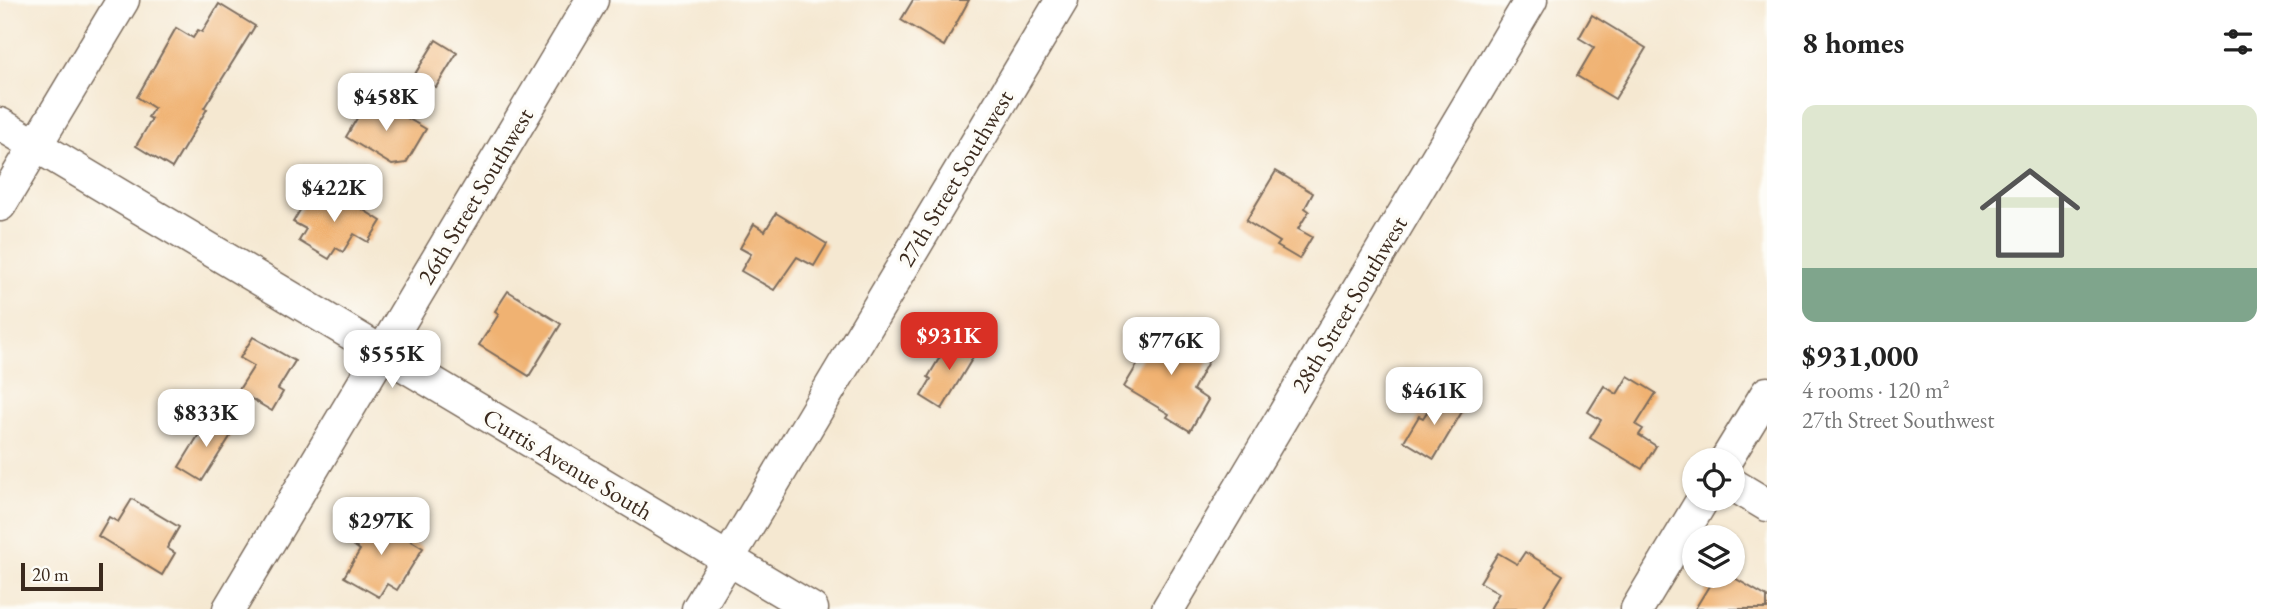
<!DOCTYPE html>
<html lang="en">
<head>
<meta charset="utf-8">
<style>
	body { margin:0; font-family:"EB Garamond",serif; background:#f2f2f2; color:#222; height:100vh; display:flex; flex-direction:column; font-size:26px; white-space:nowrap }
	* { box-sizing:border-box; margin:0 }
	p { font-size:23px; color:#767676 }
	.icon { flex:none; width:38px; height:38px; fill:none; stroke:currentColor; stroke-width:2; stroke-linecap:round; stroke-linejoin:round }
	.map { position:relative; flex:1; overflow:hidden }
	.side { display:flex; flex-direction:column; background:#fff; width:525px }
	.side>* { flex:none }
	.buttons { position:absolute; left:1682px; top:448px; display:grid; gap:14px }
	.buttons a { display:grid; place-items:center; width:63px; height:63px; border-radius:50%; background:#fff; box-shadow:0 2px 5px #0004; font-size:35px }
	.scale { position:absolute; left:21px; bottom:18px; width:82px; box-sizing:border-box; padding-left:7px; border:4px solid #3b2a1e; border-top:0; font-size:19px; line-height:24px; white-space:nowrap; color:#3b2a1e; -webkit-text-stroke:5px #fdfcf7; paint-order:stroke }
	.price { position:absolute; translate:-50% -60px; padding:0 16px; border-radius:14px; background:#fff; color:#222; font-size:23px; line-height:46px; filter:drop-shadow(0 2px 4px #0008) }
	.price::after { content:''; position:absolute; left:50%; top:42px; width:21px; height:16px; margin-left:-10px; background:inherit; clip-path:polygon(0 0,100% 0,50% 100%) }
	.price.on { background:#d93025; color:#fff }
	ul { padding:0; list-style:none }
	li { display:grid; align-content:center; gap:14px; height:371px; padding:0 35px }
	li+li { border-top:2px solid #e0e0e0 }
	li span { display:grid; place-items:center; height:217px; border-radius:14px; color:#555 }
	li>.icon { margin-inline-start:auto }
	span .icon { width:126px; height:126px; fill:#fffc; stroke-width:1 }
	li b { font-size:30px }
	h2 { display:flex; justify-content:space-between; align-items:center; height:84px; padding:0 35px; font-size:30px }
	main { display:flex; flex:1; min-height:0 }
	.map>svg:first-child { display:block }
	.building { fill:#f0b272 }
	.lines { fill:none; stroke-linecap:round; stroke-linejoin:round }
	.minor-casing { stroke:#7c6c5d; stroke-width:35 }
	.minor { stroke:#fff; stroke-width:32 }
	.labels { text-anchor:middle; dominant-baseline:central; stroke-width:7; stroke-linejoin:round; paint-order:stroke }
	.street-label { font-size:24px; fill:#3b2a1e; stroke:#fdfcf7 }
</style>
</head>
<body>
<main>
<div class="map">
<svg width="1767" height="609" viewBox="0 0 1767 609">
	<rect width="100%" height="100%" fill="#fdfcf7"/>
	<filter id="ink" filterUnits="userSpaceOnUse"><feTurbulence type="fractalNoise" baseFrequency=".0143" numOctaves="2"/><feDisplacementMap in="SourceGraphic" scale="14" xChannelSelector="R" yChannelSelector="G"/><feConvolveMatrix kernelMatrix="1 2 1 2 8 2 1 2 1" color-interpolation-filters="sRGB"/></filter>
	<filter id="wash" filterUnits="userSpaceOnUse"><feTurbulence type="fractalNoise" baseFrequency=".00686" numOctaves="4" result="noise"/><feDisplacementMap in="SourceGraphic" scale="28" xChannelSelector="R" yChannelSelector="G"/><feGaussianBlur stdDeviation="1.57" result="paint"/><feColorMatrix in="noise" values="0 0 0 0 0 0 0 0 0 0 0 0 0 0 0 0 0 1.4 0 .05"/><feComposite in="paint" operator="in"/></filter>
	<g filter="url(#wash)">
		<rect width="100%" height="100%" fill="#f5e8d1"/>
		<g id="blocks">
			<g class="building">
				<path d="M 913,0 L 969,0 L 944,46 L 901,20 Z"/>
				<path d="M 219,4 L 255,26 L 204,108 L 207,109 L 172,168 L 136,146 L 152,119 L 148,117 L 154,108 L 137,97 L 176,28 L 193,38 L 198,30 L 202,32 Z"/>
				<path d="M 1592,15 L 1646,48 L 1615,99 L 1577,76 L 1594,47 L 1579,38 Z"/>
				<path d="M 436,40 L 457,53 L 436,87 L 415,74 Z"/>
				<path d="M 370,96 L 426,129 L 406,163 L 392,165 L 346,137 Z"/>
				<path d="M 1276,171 L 1313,193 L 1305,208 L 1309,211 L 1298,229 L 1312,237 L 1299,259 L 1277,246 L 1280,242 L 1246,221 Z"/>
				<path d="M 330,189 L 381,221 L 368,242 L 354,234 L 343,252 L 336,248 L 329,259 L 299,241 L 306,229 L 293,222 L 306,200 L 319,207 Z"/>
				<path d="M 776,213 L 827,244 L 814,266 L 797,257 L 774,290 L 741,271 L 751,254 L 740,248 L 754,224 L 765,231 Z"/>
				<path d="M 508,291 L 561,324 L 529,376 L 479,345 L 499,314 L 495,311 Z"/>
				<path d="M 1161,325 L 1211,356 L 1193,390 L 1208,400 L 1190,431 L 1167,417 L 1169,414 L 1124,387 Z"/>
				<path d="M 957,336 L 978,349 L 942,409 L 921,396 L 931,379 L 928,377 L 943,352 L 946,354 Z"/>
				<path d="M 253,337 L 295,361 L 278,389 L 283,392 L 272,411 L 238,391 L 254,366 L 240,358 Z"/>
				<path d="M 1628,376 L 1656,393 L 1636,425 L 1643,429 L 1639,435 L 1656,446 L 1642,469 L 1590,438 L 1601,420 L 1588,412 L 1604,386 L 1617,394 Z"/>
				<path d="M 1438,395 L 1463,410 L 1434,459 L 1404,441 L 1419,416 L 1423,418 Z"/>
				<path d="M 209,418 L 233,432 L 202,481 L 179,467 Z"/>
				<path d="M 132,499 L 179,527 L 167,548 L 175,553 L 162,575 L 98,536 L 109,517 L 118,522 Z"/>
				<path d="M 365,513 L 423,548 L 397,590 L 387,584 L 379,597 L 344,577 L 360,550 L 353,545 L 357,539 L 351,536 Z"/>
				<path d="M 1525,552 L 1563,575 L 1542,609 L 1490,609 L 1499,593 L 1480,582 L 1498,553 L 1517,564 Z"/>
				<path d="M 1715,576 L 1731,576 L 1767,597 L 1767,609 L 1695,609 Z"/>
			</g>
		</g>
	</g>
	<g filter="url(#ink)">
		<use href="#blocks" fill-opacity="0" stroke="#7c6c5d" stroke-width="2"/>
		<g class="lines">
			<g class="minor-casing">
				<g id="minor">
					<path d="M 0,124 L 812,609"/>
					<path d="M 0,205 L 123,0"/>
					<path d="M 1726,460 L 1767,393"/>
					<path d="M 1732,484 L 1767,505"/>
					<path d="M 229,609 L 592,0"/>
					<path d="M 698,609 L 1062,0"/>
					<path d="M 1168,609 L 1531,0"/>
					<path d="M 1637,609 L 1703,499"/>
				</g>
			</g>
			<use href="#minor" class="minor"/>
		</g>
	</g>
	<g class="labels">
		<g class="street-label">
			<text transform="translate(955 178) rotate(-59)">27th Street Southwest</text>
			<text transform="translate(475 196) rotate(-59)">26th Street Southwest</text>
			<text transform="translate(1349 304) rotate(-59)">28th Street Southwest</text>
			<text transform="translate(568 464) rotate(31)">Curtis Avenue South</text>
		</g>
	</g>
</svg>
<div class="buttons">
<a><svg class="icon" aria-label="locate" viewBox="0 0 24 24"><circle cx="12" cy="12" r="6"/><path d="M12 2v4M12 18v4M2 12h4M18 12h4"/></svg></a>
<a><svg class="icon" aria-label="layers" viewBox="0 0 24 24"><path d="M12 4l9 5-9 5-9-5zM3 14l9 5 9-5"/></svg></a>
</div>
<div class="scale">20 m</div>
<b class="price" style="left:386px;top:133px">$458K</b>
<b class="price" style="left:334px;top:224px">$422K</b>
<b class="price on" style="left:949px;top:372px">$931K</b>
<b class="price" style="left:1171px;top:377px">$776K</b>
<b class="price" style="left:392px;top:390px">$555K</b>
<b class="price" style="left:1434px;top:427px">$461K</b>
<b class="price" style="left:206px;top:449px">$833K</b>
<b class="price" style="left:381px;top:557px">$297K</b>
</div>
<section class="side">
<h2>8 homes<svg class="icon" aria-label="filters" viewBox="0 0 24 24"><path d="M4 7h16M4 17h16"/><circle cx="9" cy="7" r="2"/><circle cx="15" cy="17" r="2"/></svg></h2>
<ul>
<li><span style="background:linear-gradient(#dfe7d0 75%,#7fa58c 0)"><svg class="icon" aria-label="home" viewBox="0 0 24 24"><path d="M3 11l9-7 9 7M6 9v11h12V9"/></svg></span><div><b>$931,000</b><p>4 rooms · 120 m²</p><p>27th Street Southwest</p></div></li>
</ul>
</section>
</main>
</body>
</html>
